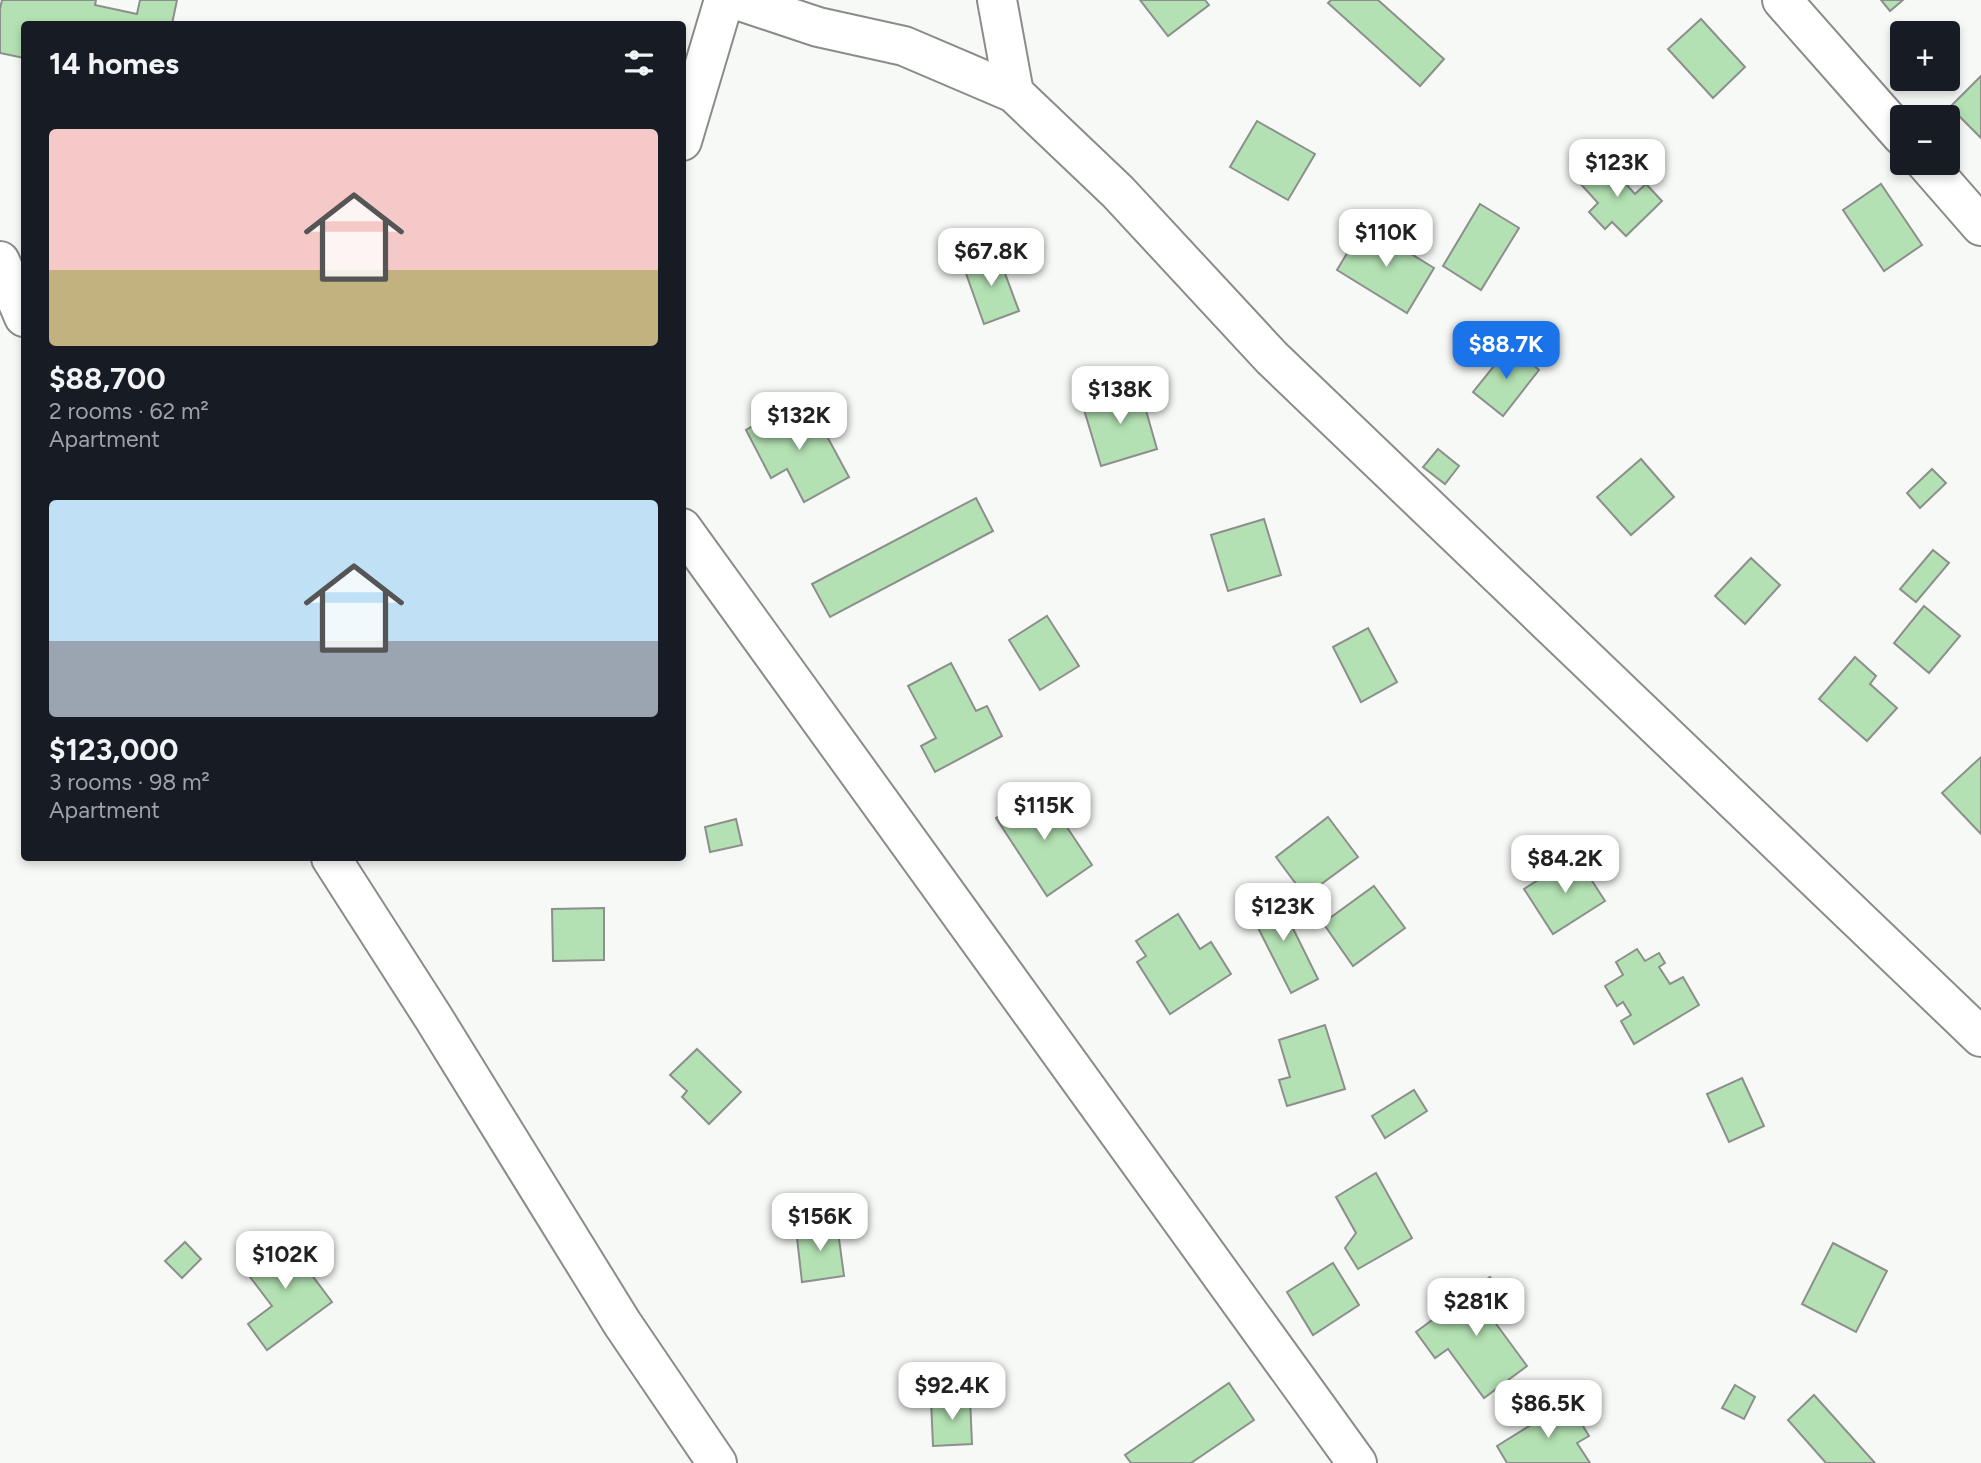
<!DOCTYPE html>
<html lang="en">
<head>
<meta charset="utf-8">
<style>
	body { margin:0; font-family:Figtree,sans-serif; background:#242831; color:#f1f3f6; height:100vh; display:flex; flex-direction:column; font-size:26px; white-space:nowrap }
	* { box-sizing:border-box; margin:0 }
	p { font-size:23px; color:#9ea1a6 }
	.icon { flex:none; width:38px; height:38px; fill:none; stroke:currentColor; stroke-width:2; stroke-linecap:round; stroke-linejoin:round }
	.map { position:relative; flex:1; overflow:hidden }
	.side { position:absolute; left:21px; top:21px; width:665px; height:840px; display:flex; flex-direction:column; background:#171b24; border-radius:7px; box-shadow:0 4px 10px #0003 }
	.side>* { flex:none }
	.buttons { position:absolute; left:1890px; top:21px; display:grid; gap:14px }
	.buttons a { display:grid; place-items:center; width:70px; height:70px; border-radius:7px; background:#171b24; box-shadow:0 4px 10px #0003; font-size:35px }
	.price { position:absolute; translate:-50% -60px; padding:0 16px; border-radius:14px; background:#fff; color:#222; font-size:23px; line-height:46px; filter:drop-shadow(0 2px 4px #0008) }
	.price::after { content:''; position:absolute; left:50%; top:42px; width:21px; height:16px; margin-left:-10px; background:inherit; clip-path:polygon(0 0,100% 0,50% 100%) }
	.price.current { background:#1a73e8; color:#fff }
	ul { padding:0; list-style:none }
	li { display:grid; align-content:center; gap:14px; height:371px; padding:0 28px }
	li span { display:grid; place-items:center; height:217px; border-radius:7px; color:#555 }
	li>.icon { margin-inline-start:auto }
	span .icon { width:126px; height:126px; fill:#fffc; stroke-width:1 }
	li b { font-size:30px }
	h2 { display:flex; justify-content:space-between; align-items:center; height:84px; padding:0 28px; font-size:30px }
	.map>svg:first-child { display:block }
	.building { fill:#b3e1b3; stroke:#8d8f8d; stroke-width:2 }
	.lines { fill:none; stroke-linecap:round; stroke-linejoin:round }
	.minor-casing { stroke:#8a8c8a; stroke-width:42 }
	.minor { stroke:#fff; stroke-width:38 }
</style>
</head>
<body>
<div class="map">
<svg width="1981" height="1463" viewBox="0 0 1981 1463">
	<rect width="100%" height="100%" fill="#f6f9f6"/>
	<g class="building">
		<path d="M 2,0 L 96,0 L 95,5 L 137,14 L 140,0 L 177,0 L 172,24 L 24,24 L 24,58 L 0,53 L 0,9 Z"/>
		<path d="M 1140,0 L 1205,0 L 1209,5 L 1168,36 Z"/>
		<path d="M 1331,0 L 1378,0 L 1444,59 L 1420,86 L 1328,3 Z"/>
		<path d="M 1881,0 L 1903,0 L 1890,11 Z"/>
		<path d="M 1701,19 L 1745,67 L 1713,98 L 1668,49 Z"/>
		<path d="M 1981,76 L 1981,138 L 1950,107 Z"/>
		<path d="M 1257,121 L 1315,154 L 1288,200 L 1230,167 Z"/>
		<path d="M 1602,158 L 1635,194 L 1646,184 L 1662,201 L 1626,236 L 1612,222 L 1605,229 L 1589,212 L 1598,203 L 1578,181 Z"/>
		<path d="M 1881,184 L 1922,245 L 1884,271 L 1843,210 Z"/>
		<path d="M 1480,204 L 1519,228 L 1481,290 L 1443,266 Z"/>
		<path d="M 1364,225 L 1434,268 L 1407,313 L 1337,270 Z"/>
		<path d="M 997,252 L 1019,311 L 984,324 L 963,265 Z"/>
		<path d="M 1510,346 L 1539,370 L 1503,416 L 1473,392 Z"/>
		<path d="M 1139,386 L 1157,449 L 1101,466 L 1082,403 Z"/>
		<path d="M 809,403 L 849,477 L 804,502 L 787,469 L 771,478 L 746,430 L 767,418 L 771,424 Z"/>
		<path d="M 1438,449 L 1459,466 L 1445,484 L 1423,467 Z"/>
		<path d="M 1641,459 L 1674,497 L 1631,535 L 1597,497 Z"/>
		<path d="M 1932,469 L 1946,483 L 1920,508 L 1907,493 Z"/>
		<path d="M 976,498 L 993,531 L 830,617 L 812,584 Z"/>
		<path d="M 1264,519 L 1281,575 L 1228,591 L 1211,535 Z"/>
		<path d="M 1933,550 L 1949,563 L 1916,602 L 1900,589 Z"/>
		<path d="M 1751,558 L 1780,585 L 1745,624 L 1715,596 Z"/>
		<path d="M 1924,606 L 1960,636 L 1929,673 L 1894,643 Z"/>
		<path d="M 1047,616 L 1079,666 L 1040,690 L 1009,640 Z"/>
		<path d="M 1368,628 L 1397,682 L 1361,702 L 1333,647 Z"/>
		<path d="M 1855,657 L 1876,676 L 1870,684 L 1897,708 L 1867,741 L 1819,699 Z"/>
		<path d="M 951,663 L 976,711 L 987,706 L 1002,736 L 935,772 L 921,746 L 936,738 L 908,686 Z"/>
		<path d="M 1981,757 L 1981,834 L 1942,793 Z"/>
		<path d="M 1041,788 L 1092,865 L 1047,896 L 996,818 Z"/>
		<path d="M 1328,817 L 1358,857 L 1305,896 L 1276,857 Z"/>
		<path d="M 736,819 L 742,845 L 710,852 L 705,827 Z"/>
		<path d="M 1576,856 L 1605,901 L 1553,934 L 1524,889 Z"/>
		<path d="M 1374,886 L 1405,928 L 1353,966 L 1323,923 Z"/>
		<path d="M 1276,894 L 1318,979 L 1291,993 L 1248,908 Z"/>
		<path d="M 604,908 L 604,960 L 553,961 L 552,909 Z"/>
		<path d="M 1178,914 L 1200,949 L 1211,942 L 1231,974 L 1170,1014 L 1137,962 L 1146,956 L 1136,941 Z"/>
		<path d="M 1637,949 L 1645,961 L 1659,953 L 1665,963 L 1659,967 L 1670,984 L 1683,977 L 1699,1005 L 1634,1044 L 1621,1021 L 1631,1015 L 1623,1002 L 1617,1006 L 1605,986 L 1623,975 L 1616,962 Z"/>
		<path d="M 1325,1025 L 1345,1089 L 1287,1106 L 1279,1080 L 1290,1077 L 1279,1040 Z"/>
		<path d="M 697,1049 L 741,1092 L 709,1124 L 682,1097 L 687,1091 L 670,1075 Z"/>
		<path d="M 1742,1078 L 1764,1126 L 1729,1142 L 1707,1094 Z"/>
		<path d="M 1414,1090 L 1427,1111 L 1385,1138 L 1372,1116 Z"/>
		<path d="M 1376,1173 L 1412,1238 L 1358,1269 L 1345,1248 L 1356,1233 L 1336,1197 Z"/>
		<path d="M 837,1224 L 844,1276 L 802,1282 L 796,1229 Z"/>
		<path d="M 291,1233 L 312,1261 L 305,1266 L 332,1302 L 267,1350 L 248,1324 L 272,1306 L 244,1269 Z"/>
		<path d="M 185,1242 L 201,1259 L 182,1278 L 165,1261 Z"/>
		<path d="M 1833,1243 L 1887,1271 L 1856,1332 L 1802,1304 Z"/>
		<path d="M 1333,1263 L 1359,1305 L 1313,1335 L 1287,1292 Z"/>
		<path d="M 1490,1277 L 1512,1308 L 1494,1321 L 1527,1366 L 1484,1398 L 1448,1349 L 1435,1358 L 1416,1332 Z"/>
		<path d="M 1229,1383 L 1254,1420 L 1191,1463 L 1131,1463 L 1125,1455 Z"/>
		<path d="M 1735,1385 L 1755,1397 L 1744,1419 L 1722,1408 Z"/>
		<path d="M 1814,1395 L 1875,1463 L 1826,1463 L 1788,1420 Z"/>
		<path d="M 970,1398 L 972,1444 L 933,1446 L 931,1400 Z"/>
		<path d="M 1568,1402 L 1589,1436 L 1577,1443 L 1590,1463 L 1507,1463 L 1497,1446 Z"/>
	</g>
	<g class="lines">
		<g class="minor-casing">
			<g id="minor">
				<path d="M 737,0 L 818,27 L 904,46 L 1014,93 L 1118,192 L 1272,358 L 1981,1037"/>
				<path d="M 997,0 L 1014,93"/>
				<path d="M 1782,0 L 1902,136"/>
				<path d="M 682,141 L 724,0"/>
				<path d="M 1926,163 L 1981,226"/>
				<path d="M 0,261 L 24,317"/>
				<path d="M 682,528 L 1357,1463"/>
				<path d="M 331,858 L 433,1017 L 622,1323 L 717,1463"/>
			</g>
		</g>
		<use href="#minor" class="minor"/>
	</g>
</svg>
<div class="buttons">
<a>+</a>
<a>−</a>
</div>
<b class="price" style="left:1617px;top:199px">$123K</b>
<b class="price" style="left:1386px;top:269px">$110K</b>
<b class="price" style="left:991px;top:288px">$67.8K</b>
<b class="price current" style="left:1506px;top:381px">$88.7K</b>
<b class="price" style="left:1120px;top:426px">$138K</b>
<b class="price" style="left:799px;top:452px">$132K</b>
<b class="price" style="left:1044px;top:842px">$115K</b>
<b class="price" style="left:1565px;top:895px">$84.2K</b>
<b class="price" style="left:1283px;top:943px">$123K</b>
<b class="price" style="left:820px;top:1253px">$156K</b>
<b class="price" style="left:285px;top:1291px">$102K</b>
<b class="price" style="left:1476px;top:1338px">$281K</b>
<b class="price" style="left:952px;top:1422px">$92.4K</b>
<b class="price" style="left:1548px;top:1440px">$86.5K</b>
<section class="side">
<h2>14 homes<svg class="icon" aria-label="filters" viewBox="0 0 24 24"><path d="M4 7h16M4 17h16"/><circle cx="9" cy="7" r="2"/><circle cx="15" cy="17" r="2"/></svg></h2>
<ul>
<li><span style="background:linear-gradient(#f6c9c9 65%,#c2b280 0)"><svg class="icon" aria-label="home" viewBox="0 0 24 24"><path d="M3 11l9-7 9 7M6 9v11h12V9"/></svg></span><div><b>$88,700</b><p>2 rooms · 62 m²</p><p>Apartment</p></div></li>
<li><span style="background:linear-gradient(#bfe0f5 65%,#9aa5b1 0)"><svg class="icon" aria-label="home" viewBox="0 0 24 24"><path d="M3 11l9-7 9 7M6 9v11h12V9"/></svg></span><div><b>$123,000</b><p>3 rooms · 98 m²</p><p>Apartment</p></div></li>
</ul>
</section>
</div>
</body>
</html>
